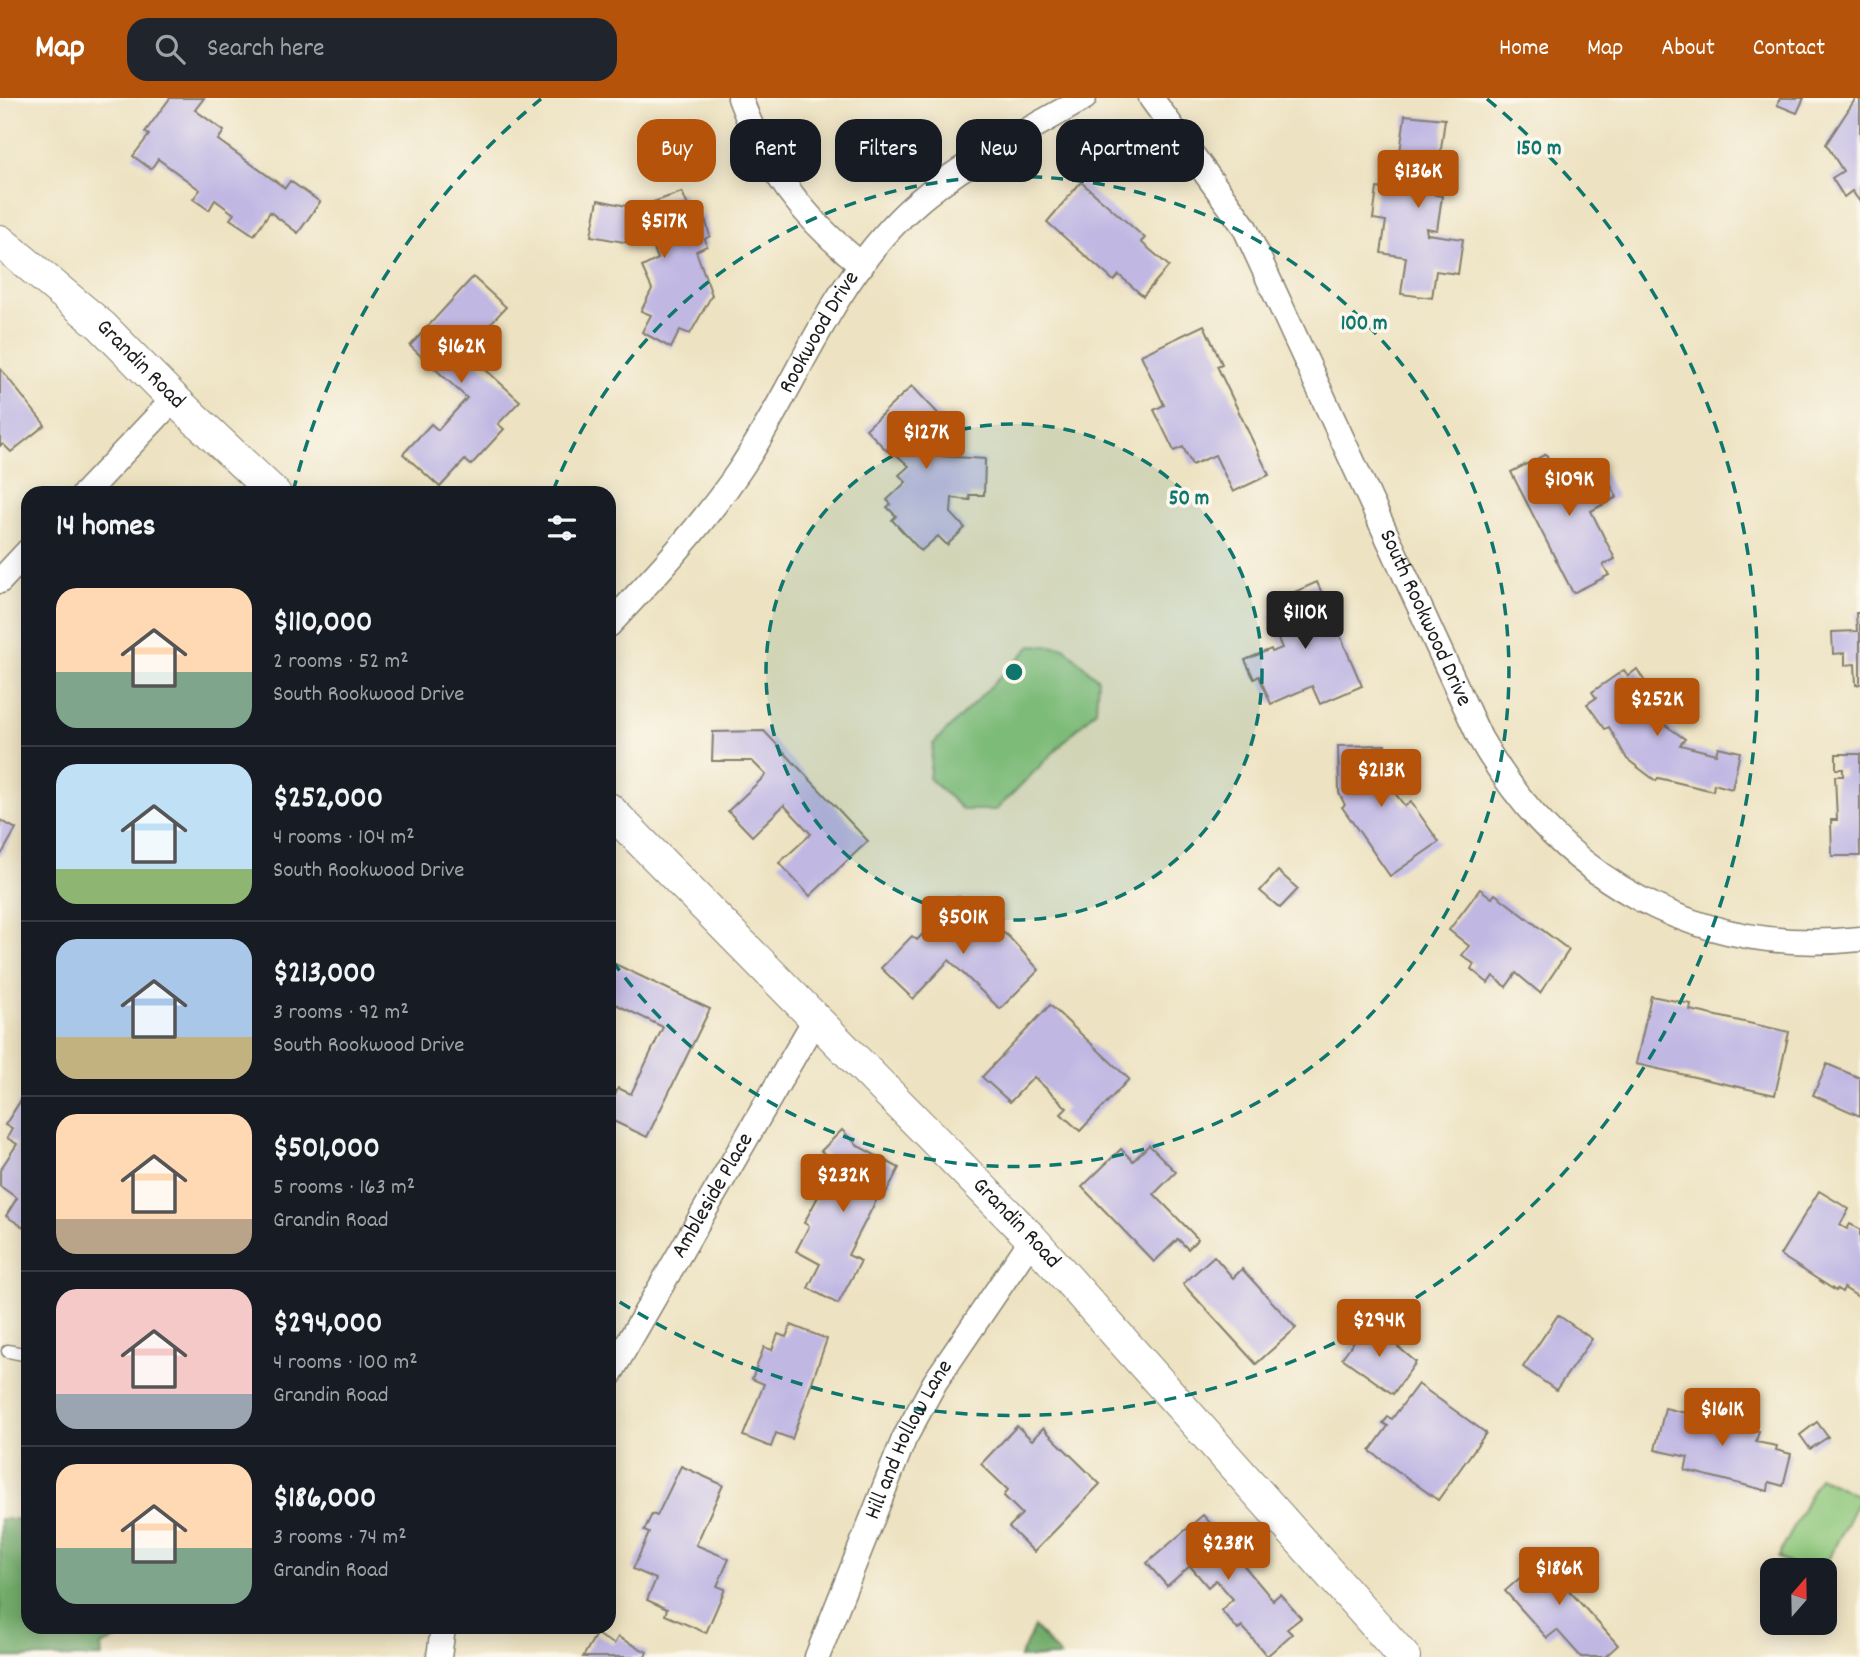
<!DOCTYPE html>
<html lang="en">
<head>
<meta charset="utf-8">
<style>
	body { margin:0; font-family:Dekko,sans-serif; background:#20242c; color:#f1f3f6; height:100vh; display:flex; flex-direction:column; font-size:26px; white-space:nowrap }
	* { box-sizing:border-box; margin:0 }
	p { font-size:23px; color:#9ea1a6 }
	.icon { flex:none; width:38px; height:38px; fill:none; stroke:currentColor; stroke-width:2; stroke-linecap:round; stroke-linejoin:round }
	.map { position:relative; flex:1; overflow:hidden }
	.drawer { position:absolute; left:21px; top:388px; width:595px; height:1148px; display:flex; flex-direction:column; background:#171b24; border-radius:21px; box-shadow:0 4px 18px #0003 }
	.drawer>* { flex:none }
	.banner { position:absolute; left:637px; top:21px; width:665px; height:63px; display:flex; gap:14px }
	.needle { width:46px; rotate:20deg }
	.controls { position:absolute; left:1760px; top:1460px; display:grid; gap:14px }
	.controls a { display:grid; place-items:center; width:77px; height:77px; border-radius:14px; background:#171b24; box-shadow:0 4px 18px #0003; font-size:35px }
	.price { position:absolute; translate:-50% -60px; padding:0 16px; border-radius:7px; background:#b45309; color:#fff; font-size:23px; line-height:46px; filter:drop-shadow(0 2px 4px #0008) }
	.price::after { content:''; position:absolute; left:50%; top:42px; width:21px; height:16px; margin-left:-10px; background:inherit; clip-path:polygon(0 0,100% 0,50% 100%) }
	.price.current { background:#222; color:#fff }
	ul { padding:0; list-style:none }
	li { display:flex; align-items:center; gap:21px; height:175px; padding:0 35px }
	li+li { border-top:2px solid #363941 }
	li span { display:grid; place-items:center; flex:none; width:196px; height:140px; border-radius:21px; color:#555 }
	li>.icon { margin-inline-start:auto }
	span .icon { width:84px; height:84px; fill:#fffc; stroke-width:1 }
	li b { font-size:30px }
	h2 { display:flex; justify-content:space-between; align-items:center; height:84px; padding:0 35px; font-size:30px }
	.chip { padding:0 24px; border-radius:21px; background:#171b24; box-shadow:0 4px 18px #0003; font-size:24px; line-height:63px }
	.chip.current { background:#b45309; color:#fff }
	header { display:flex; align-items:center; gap:42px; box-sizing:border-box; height:98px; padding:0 35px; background:#b45309; color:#fff }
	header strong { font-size:33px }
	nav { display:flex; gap:38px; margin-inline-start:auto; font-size:24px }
	.search { width:490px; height:63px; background:#20242c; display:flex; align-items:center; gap:18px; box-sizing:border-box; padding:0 24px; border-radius:21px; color:#9ea1a6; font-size:26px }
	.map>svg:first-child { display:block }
	.green { fill:#8dc67a; stroke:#54714b; stroke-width:2 }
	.forest { fill:#72ab6a; stroke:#476443; stroke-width:2 }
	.building { fill:#c0b7e3 }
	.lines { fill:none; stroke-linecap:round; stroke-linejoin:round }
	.service-casing { stroke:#847f6e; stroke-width:15 }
	.minor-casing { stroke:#847f6e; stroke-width:27 }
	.tertiary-casing { stroke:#847f6e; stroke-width:34 }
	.service { stroke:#fff; stroke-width:12 }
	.minor { stroke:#fff; stroke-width:24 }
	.tertiary { stroke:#fff; stroke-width:32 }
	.ring { fill:none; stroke:#0f766e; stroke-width:3.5; stroke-dasharray:12 9 }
	.labels { text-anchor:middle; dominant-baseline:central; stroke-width:7; stroke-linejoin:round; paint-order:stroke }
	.street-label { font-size:23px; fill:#1c1c1c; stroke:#fbf7ec }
	.centre { fill:#0f766e; stroke:#fbf7ec; stroke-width:3.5 }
	.ring-label { font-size:21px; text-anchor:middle; font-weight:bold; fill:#0f766e; stroke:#fbf7ec; stroke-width:7; stroke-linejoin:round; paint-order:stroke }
</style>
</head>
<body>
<header>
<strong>Map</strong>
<div class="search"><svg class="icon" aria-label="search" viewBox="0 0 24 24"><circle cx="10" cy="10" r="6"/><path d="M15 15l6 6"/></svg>Search here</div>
<nav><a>Home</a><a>Map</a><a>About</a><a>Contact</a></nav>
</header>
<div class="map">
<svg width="1860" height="1559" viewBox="0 0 1860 1559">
	<rect width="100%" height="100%" fill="#fbf7ec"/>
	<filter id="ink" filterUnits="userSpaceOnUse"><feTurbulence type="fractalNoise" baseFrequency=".0143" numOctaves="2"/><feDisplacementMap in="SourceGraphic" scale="14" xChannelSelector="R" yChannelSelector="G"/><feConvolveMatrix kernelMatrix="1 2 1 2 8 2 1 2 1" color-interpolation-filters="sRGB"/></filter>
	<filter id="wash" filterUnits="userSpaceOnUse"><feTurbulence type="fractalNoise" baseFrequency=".00686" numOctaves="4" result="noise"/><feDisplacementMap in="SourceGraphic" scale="28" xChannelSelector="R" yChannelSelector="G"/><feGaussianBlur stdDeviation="1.57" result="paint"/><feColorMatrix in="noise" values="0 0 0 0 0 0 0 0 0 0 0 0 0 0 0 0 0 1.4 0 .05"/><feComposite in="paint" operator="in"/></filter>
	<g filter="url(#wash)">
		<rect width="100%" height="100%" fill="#ede2c1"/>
		<g class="green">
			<path d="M 1032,547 L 1064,549 L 1098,581 L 1096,612 L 996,712 L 963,712 L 929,680 L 933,646 Z"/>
			<path d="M 1819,1379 L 1860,1399 L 1823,1472 L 1802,1472 L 1778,1460 Z"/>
		</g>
		<g class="forest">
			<path d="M 0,1421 L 28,1421 L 28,1530 L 140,1530 L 101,1548 L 102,1559 L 0,1559 Z"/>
			<path d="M 1034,1529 L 1061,1559 L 1020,1559 Z"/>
		</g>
		<g id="blocks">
			<g class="building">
				<path d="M 170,0 L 204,0 L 195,12 L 224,33 L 218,42 L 285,90 L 290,83 L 320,104 L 298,135 L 270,114 L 254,137 L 230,121 L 234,116 L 215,102 L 209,112 L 193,101 L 200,92 L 158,61 L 151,71 L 133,58 L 149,37 L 145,34 Z"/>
				<path d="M 1780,0 L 1804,0 L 1797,15 L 1777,7 Z"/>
				<path d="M 1856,0 L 1860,2 L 1860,104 L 1852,93 L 1844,99 L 1832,80 L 1843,73 L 1826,46 Z"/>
				<path d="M 1405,17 L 1445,21 L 1435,97 L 1442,98 L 1437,132 L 1426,130 L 1427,136 L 1463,141 L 1458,176 L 1436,173 L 1432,200 L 1401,196 L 1406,159 L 1381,155 L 1386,123 L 1373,121 L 1377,90 L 1395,92 Z"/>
				<path d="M 1081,84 L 1145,140 L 1141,144 L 1169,168 L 1143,198 L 1119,177 L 1114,183 L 1047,124 Z"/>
				<path d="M 682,94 L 691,115 L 695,113 L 698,120 L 704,117 L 710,138 L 705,141 L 707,148 L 696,153 L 712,197 L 690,236 L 680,232 L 671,250 L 642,234 L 651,217 L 641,213 L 652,191 L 642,169 L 658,161 L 651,144 L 640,147 L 591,138 L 598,102 L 636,110 Z"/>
				<path d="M 473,179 L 506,209 L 465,253 L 520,303 L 498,326 L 504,331 L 471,367 L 465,362 L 440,389 L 403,356 L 431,326 L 438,332 L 467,300 L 410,248 Z"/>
				<path d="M 1204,227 L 1222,266 L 1217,268 L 1269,377 L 1233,394 L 1215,357 L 1192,367 L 1183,349 L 1174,353 L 1154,312 L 1164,307 L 1141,257 Z"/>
				<path d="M 0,270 L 45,327 L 11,354 L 3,346 L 0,348 Z"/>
				<path d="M 912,288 L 949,327 L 941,335 L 945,338 L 933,349 L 941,358 L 985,361 L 984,397 L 969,397 L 970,402 L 952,400 L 951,415 L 965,430 L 947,447 L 938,438 L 921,453 L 892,422 L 896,418 L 887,409 L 891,406 L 887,402 L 906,384 L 899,377 L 909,368 L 890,351 L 887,353 L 866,331 Z"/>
				<path d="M 1546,356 L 1558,379 L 1567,374 L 1572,384 L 1601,369 L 1617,399 L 1591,413 L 1615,461 L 1603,467 L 1609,477 L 1573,495 L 1511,374 Z"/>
				<path d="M 1317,484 L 1362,588 L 1320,606 L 1312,588 L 1271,606 L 1259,578 L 1254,581 L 1245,562 L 1271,551 L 1272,554 L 1282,550 L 1268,519 L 1287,510 L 1281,500 Z"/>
				<path d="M 1856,515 L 1860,515 L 1860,586 L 1856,587 L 1855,566 L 1845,567 L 1845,555 L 1833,556 L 1832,534 L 1857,533 Z"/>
				<path d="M 1637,571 L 1655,600 L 1643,608 L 1648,615 L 1685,641 L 1680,647 L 1716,656 L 1718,649 L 1740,654 L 1732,691 L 1714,686 L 1713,693 L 1658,680 L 1656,683 L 1627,661 L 1609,629 L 1605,631 L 1587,606 L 1596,600 L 1592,594 L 1624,572 L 1628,578 Z"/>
				<path d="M 764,633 L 868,743 L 810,798 L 779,765 L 811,736 L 784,707 L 752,738 L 728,713 L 766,677 L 752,663 L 712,663 L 713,634 Z"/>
				<path d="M 1385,647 L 1386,684 L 1405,708 L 1411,704 L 1439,744 L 1390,778 L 1342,709 L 1345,707 L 1339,695 L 1338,648 Z"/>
				<path d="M 1836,656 L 1860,656 L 1860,758 L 1832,758 L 1831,722 L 1837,722 L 1835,678 L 1843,678 L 1843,671 L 1836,671 Z"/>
				<path d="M 0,722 L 16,731 L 0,759 Z"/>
				<path d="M 1278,773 L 1298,791 L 1280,810 L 1260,793 Z"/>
				<path d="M 1480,791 L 1492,800 L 1495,796 L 1569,852 L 1540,895 L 1516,875 L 1506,889 L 1493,878 L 1488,885 L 1471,871 L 1474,866 L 1462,857 L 1469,848 L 1449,832 Z"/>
				<path d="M 959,799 L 985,825 L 988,822 L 1009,839 L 1039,872 L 1000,911 L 949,862 L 913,901 L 881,870 L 912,838 L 917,842 Z"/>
				<path d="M 615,866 L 710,911 L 647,1039 L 609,1021 L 609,1010 L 618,990 L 631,996 L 663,929 L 609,903 L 609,878 Z"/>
				<path d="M 1651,898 L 1691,906 L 1690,912 L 1789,934 L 1775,997 L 1636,966 Z"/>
				<path d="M 1050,907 L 1129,981 L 1080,1033 L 1061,1016 L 1067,1010 L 1034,979 L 1010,1004 L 982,979 Z"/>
				<path d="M 1827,966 L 1860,980 L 1860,1018 L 1813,997 Z"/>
				<path d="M 28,991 L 28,1132 L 6,1118 L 17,1100 L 0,1088 L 0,1072 L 17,1046 L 7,1040 L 12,1031 L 5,1027 Z"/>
				<path d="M 842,1032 L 858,1048 L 899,1070 L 885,1097 L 880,1095 L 848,1157 L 861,1163 L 838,1206 L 808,1190 L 820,1166 L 796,1153 L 809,1128 L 804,1125 L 836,1065 L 821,1053 Z"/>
				<path d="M 1149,1047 L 1176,1074 L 1154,1096 L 1198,1141 L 1188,1151 L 1178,1141 L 1154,1164 L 1082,1089 L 1121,1051 L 1133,1063 Z"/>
				<path d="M 1819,1093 L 1849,1111 L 1840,1127 L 1847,1131 L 1850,1126 L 1860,1131 L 1860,1200 L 1844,1190 L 1842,1194 L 1837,1191 L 1836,1193 L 1780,1157 Z"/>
				<path d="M 1214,1158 L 1233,1180 L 1242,1171 L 1296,1230 L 1256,1266 L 1183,1186 Z"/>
				<path d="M 1558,1217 L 1592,1241 L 1556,1292 L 1523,1269 Z"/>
				<path d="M 1368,1224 L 1416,1264 L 1393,1296 L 1342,1260 Z"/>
				<path d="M 791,1227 L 827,1241 L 792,1341 L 776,1335 L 771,1349 L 743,1338 L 764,1286 L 752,1281 L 764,1249 L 772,1252 L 778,1236 L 786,1239 Z"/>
				<path d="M 1418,1286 L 1486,1335 L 1438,1402 L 1370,1353 L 1388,1328 L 1383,1325 L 1388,1319 L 1392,1321 Z"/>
				<path d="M 1710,1307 L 1735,1313 L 1732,1327 L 1759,1333 L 1756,1344 L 1777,1348 L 1776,1352 L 1791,1356 L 1783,1388 L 1769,1384 L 1768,1393 L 1685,1372 L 1688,1359 L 1655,1352 L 1665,1310 L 1706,1320 Z"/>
				<path d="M 1817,1324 L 1828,1339 L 1810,1351 L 1800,1337 Z"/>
				<path d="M 1017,1328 L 1032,1342 L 1043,1330 L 1100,1386 L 1034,1454 L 1009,1429 L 1022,1416 L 1004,1398 L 1008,1392 L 981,1366 Z"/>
				<path d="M 681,1368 L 723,1387 L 696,1447 L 729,1461 L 717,1488 L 725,1491 L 706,1535 L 665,1517 L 667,1511 L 647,1502 L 656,1481 L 633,1471 L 649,1435 L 644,1433 L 652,1416 L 657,1418 Z"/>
				<path d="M 1203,1417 L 1213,1428 L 1216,1426 L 1239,1449 L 1237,1451 L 1244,1458 L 1239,1462 L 1273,1502 L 1280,1496 L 1301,1520 L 1287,1531 L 1292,1536 L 1267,1558 L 1242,1528 L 1238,1532 L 1221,1512 L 1233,1501 L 1216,1482 L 1208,1489 L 1190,1468 L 1167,1488 L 1147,1465 Z"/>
				<path d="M 1556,1448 L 1572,1465 L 1557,1479 L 1618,1547 L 1605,1559 L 1581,1559 L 1557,1532 L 1547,1540 L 1505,1493 Z"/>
				<path d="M 596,1536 L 614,1546 L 618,1539 L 647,1554 L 645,1559 L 583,1559 Z"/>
			</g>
		</g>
	</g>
	<g filter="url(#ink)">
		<use href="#blocks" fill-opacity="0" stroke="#847f6e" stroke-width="2"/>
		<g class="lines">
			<g class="service-casing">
				<path id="service" d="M 8,1253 L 28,1257"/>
			</g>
			<g class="minor-casing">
				<g id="minor">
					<path d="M 740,0 C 765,70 804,121 862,167"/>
					<path id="s1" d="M 1151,0 L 1244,128 L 1480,640 C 1560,781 1696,859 1860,841"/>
					<path d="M 84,396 L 174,301"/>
					<path d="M 0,483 L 28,453"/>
					<path id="s2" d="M 609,527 C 655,478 701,429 739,373 C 792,294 826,200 891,130 C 943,72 1019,39 1084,0"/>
					<path id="s3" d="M 609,1278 L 817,918"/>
					<path d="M 439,1559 L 443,1530"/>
					<path id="s4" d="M 817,1559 L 904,1341 L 935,1284 L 1032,1141"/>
				</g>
			</g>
			<g class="tertiary-casing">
				<g id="tertiary">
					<path id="s5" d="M 0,143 L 102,228 L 174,301 L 275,396"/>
					<path id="s6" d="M 609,711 L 1032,1141 L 1404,1559"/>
				</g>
			</g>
			<use href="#service" class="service"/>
			<use href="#minor" class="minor"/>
			<use href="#tertiary" class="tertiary"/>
		</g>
	</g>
	<circle cx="1014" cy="574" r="248" fill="#0f766e" fill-opacity=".12"/>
	<g class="ring">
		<circle cx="1014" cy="574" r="248"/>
		<path d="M553 393A495 495 0 1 1 611 861"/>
		<path d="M293 394A743 743 0 0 1 541 1M1487 1A743 743 0 0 1 609 1197"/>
	</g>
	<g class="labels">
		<g class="street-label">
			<text stroke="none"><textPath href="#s2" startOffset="362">Rookwood Drive</textPath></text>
			<text stroke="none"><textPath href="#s5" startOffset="187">Grandin Road</textPath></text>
			<text stroke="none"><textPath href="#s1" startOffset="590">South Rookwood Drive</textPath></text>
			<text stroke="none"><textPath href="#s3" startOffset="208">Ambleside Place</textPath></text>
			<text stroke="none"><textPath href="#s6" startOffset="581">Grandin Road</textPath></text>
			<text stroke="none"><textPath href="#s4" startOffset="236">Hill and Hollow Lane</textPath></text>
		</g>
	</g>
	<circle cx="1014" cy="574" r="10" class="centre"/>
	<g class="ring-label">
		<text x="1539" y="56">150 m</text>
		<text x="1364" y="231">100 m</text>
		<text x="1189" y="406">50 m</text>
	</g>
</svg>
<div class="controls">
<a><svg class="needle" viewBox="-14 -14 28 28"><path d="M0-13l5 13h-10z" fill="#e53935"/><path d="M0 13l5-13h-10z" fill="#9ea1a6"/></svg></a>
</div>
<b class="price" style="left:1418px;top:112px">$136K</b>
<b class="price" style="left:664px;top:162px">$517K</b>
<b class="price" style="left:461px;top:287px">$162K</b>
<b class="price" style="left:926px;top:373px">$127K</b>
<b class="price" style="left:1569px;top:420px">$109K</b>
<b class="price current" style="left:1305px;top:553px">$110K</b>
<b class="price" style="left:1657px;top:640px">$252K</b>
<b class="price" style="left:1381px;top:711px">$213K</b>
<b class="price" style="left:963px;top:858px">$501K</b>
<b class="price" style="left:843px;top:1116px">$232K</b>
<b class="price" style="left:1379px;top:1261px">$294K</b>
<b class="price" style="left:1722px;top:1350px">$161K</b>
<b class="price" style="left:1228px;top:1484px">$238K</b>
<b class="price" style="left:1559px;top:1509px">$186K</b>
<div class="banner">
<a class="chip current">Buy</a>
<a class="chip">Rent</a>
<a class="chip">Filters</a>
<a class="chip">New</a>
<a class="chip">Apartment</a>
</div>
<section class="drawer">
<h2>14 homes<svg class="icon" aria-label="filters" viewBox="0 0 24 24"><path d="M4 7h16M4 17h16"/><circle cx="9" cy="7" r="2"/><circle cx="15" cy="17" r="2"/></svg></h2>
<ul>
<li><span style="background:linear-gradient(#ffd9b3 60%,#7fa58c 0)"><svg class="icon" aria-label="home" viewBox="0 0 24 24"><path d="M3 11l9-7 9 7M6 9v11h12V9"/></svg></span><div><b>$110,000</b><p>2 rooms · 52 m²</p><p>South Rookwood Drive</p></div></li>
<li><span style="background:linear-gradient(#bfe0f5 75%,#8fb573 0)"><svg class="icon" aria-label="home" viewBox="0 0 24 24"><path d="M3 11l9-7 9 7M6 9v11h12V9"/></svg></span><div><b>$252,000</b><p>4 rooms · 104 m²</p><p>South Rookwood Drive</p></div></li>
<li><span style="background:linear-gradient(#a9c7e8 70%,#c2b280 0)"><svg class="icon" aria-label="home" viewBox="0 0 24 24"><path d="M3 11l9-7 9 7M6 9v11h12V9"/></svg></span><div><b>$213,000</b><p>3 rooms · 92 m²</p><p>South Rookwood Drive</p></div></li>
<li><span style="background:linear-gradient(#ffd9b3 75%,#b9a48a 0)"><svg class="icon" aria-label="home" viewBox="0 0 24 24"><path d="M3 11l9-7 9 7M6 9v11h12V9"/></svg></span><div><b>$501,000</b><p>5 rooms · 163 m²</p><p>Grandin Road</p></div></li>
<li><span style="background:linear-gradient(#f6c9c9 75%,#9aa5b1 0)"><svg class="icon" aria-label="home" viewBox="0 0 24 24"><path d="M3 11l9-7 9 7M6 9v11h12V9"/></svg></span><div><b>$294,000</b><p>4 rooms · 100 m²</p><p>Grandin Road</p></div></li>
<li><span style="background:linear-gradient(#ffd9b3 60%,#7fa58c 0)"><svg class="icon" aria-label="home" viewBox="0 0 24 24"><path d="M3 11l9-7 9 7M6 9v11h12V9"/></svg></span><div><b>$186,000</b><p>3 rooms · 74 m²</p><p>Grandin Road</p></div></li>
</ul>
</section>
</div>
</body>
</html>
